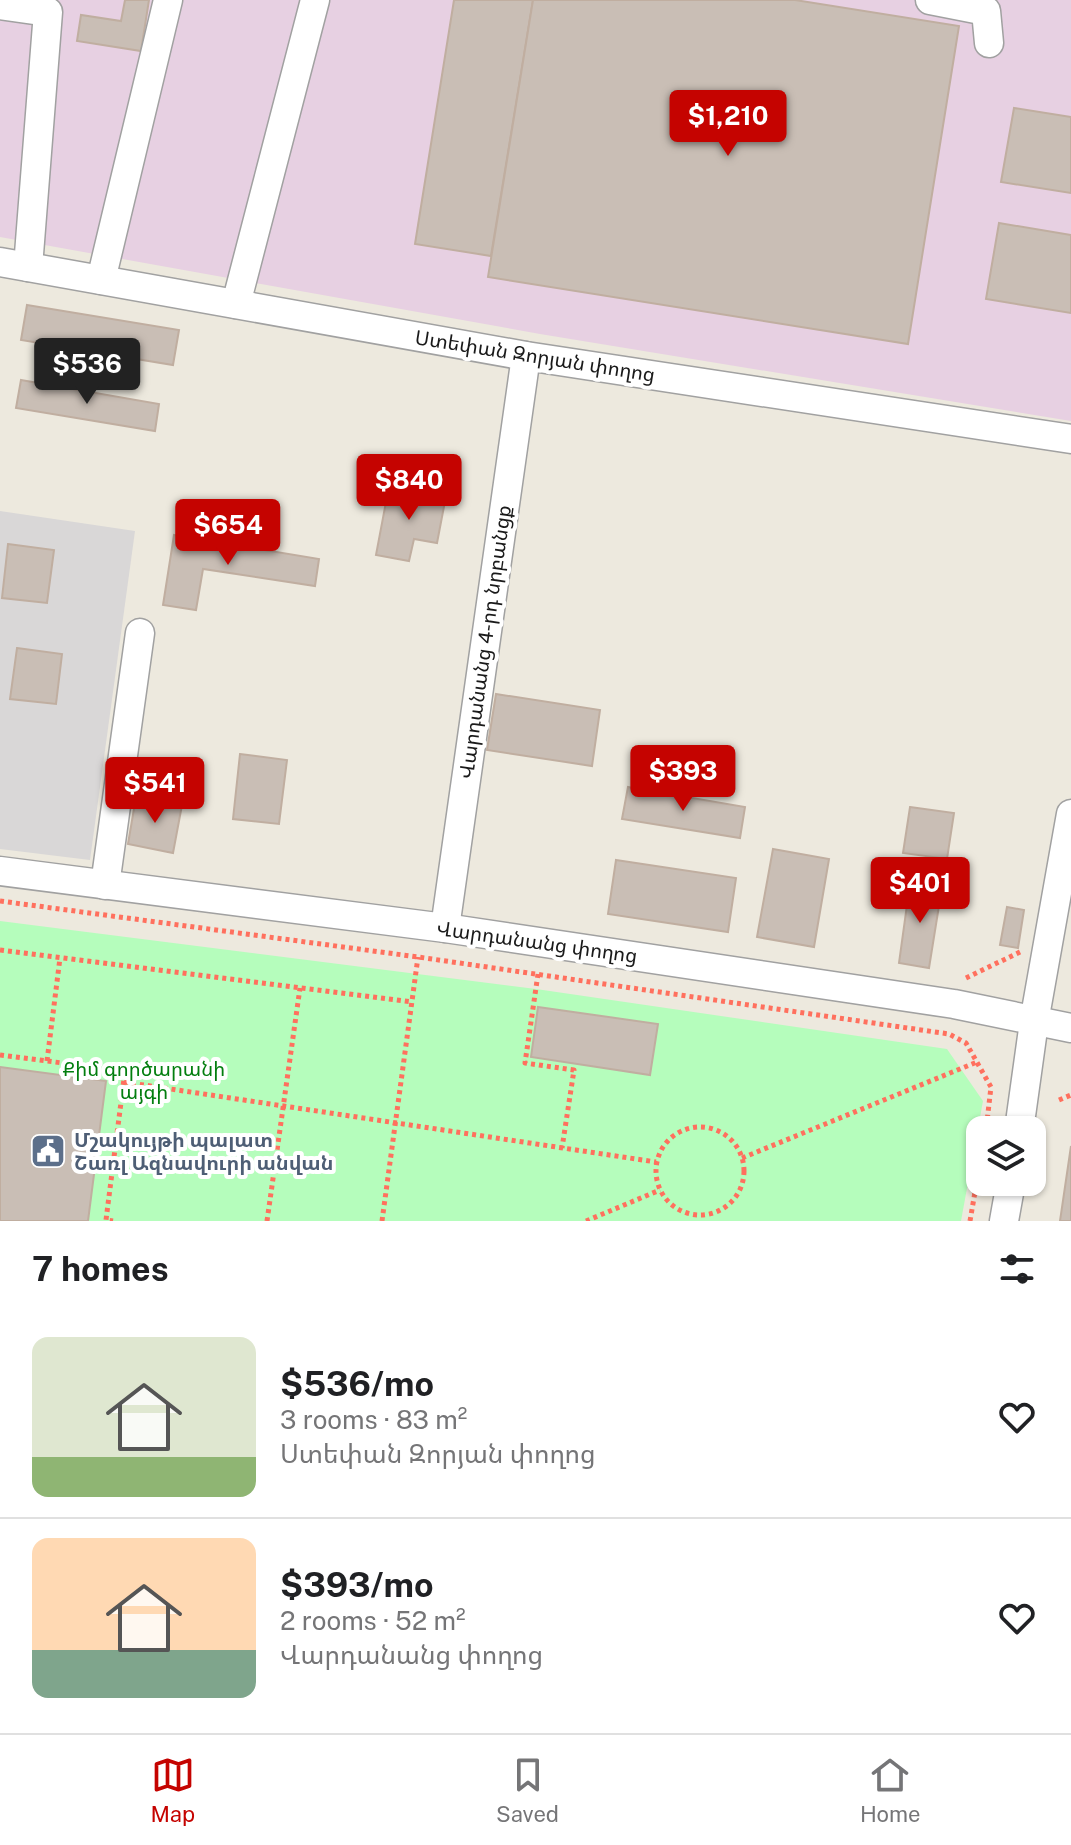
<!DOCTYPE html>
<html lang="en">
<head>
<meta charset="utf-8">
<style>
	body { margin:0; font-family:"Public Sans","Noto Sans Armenian",sans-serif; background:#f2f2f2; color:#202124; height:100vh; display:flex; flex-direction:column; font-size:30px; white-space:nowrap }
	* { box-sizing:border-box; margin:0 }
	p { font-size:26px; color:#757577 }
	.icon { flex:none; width:44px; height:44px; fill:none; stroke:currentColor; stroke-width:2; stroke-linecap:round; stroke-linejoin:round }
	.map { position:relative; height:1221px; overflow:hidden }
	.side { display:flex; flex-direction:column; background:#fff; flex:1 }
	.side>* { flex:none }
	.controls { position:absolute; left:966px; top:1116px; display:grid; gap:16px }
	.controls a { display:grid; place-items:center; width:80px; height:80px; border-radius:16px; background:#fff; box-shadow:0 2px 6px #0004; font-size:40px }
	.price { position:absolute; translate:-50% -68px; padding:0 18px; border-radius:8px; background:#c50300; color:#fff; font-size:26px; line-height:52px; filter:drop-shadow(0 2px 4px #0008) }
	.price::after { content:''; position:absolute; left:50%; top:48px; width:24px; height:18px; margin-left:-12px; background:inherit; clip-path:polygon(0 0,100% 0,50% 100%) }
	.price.current { background:#222; color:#fff }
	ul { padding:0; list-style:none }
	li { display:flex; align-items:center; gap:24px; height:200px; padding:0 32px }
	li+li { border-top:2px solid #e0e0e0 }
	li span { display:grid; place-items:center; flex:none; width:224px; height:160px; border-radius:16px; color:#555 }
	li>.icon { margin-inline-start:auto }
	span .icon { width:96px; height:96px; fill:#fffc; stroke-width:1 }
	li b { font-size:34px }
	h2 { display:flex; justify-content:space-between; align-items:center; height:96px; padding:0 32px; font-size:34px }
	.tabs { display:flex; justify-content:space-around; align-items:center; height:112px; border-top:2px solid #e0e0e0; background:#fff; font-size:22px; color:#757577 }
	.tabs a { display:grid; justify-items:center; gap:4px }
	.tabs .current { color:#c50300 }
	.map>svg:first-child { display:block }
	.residential { fill:#d9d7d7 }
	.industrial { fill:#e7d0e2 }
	.park { fill:#b5fdbc }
	.building { fill:#c9beb5; stroke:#c0aea0; stroke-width:2 }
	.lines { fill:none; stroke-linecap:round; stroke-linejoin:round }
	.minor-casing { stroke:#a1a1a1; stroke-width:31 }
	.path { stroke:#ff705e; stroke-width:5; stroke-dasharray:4 4; stroke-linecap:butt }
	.minor { stroke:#fff; stroke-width:28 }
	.labels { text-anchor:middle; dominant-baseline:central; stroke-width:8; stroke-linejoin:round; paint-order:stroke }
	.street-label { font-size:20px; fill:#1a1a1a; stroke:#fff }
	.park-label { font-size:20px; fill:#037e0f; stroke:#fff }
	.service-label { font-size:20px; font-weight:bold; fill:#4e5e75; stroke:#fff; text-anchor:start }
</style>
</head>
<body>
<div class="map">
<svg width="1071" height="1221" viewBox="0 0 1071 1221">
	<rect width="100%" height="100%" fill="#ede9de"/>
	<path class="residential" d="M 0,511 L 135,531 L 90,860 L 0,849 Z"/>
	<path class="industrial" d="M 0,0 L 1071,0 L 1071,421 L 540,334 L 0,237 Z"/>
	<path class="park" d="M 0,921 L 536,989 L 947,1049 L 983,1101 L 961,1221 L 0,1221 Z"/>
	<g class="building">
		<path d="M 125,0 L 149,0 L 141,51 L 77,41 L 81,15 L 121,21 Z"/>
		<path d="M 454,0 L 533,0 L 491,256 L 415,244 Z"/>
		<path d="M 533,0 L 795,0 L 959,26 L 908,344 L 488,277 Z"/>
		<path d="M 1014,108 L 1071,117 L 1071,193 L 1001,182 Z"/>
		<path d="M 999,223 L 1071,235 L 1071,313 L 986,299 Z"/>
		<path d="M 27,305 L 179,330 L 173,365 L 21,340 Z"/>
		<path d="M 21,380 L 159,404 L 155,431 L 16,408 Z"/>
		<path d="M 389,486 L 446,496 L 437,543 L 414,539 L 409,561 L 376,555 Z"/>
		<path d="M 174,535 L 319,559 L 315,586 L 203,569 L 196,610 L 163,605 Z"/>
		<path d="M 8,544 L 54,550 L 47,603 L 2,598 Z"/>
		<path d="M 17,648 L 62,654 L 56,704 L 10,699 Z"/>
		<path d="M 496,694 L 600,710 L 592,766 L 487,750 Z"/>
		<path d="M 240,754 L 287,760 L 279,824 L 233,819 Z"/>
		<path d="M 628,787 L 745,807 L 740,838 L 622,819 Z"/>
		<path d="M 136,797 L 182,805 L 173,853 L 128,844 Z"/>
		<path d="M 910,807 L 954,813 L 947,859 L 903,853 Z"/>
		<path d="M 773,849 L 829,859 L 814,947 L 757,937 Z"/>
		<path d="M 616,860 L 736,878 L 728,932 L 608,914 Z"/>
		<path d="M 910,883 L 942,887 L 929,968 L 899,963 Z"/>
		<path d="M 1007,907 L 1024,910 L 1018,948 L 1000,945 Z"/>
		<path d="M 538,1007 L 658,1024 L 650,1075 L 531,1057 Z"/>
		<path d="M 0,1067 L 106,1081 L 88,1221 L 0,1221 Z"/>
		<path d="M 1071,1146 L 1071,1221 L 1060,1221 Z"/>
	</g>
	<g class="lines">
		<g class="minor-casing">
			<g id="minor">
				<path d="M 930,0 L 986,11 L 989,43"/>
				<path d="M 0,5 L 48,12 L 28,267"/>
				<path d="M 0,262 L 526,356 L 1071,439"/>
				<path d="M 101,280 L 168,0"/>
				<path d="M 236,304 L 315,0"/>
				<path d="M 0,871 L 445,928 L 954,1004 L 1071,1028"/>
				<path d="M 105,885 L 140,633"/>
				<path d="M 445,928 L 526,356"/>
				<path d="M 1019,1130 L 1034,1022 L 1071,814"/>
				<path d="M 1004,1221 L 1011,1182"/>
			</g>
		</g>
		<g class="path">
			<path d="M 0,901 L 418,957 L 949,1034 L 966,1043 L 991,1087 L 986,1130"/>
			<path d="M 0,950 L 412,1002"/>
			<path d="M 538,974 L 525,1063 L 574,1070 L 562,1148"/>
			<path d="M 966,978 L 1022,951"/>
			<path d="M 0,1055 L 125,1071 L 106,1220 L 113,1221"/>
			<path d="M 47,1061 L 60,958"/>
			<path d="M 124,1082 L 656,1162"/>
			<path d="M 1059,1100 L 1071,1095"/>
			<circle cx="700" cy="1171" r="44"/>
			<path d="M 742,1158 L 977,1062"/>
			<path d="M 267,1221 L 300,988"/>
			<path d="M 382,1221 L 418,957"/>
			<path d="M 586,1221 L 660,1190"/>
			<path d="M 970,1221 L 980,1163"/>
		</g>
		<use href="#minor" class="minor"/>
	</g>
	<defs>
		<g id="civic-square" transform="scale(1.8)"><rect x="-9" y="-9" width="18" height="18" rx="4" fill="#5c6f8a" stroke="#fff"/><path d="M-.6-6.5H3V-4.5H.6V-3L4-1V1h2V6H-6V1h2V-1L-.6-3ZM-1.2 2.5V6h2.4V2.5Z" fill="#fff"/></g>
	</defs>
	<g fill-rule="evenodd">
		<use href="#civic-square" x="48" y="1151"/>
	</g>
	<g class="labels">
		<g class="street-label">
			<text transform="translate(535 356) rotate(9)">Ստեփան Զորյան փողոց</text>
			<text transform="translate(485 642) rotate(-82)">Վարդանանց 4-րդ նրբանցք</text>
			<text transform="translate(537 942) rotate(8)">Վարդանանց փողոց</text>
		</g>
		<g class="park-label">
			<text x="144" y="1069">Քիմ գործարանի<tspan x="144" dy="23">այգի</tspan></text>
		</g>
		<g class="service-label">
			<text x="74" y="1140">Մշակույթի պալատ<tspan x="74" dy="23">Շառլ Ազնավուրի անվան</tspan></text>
		</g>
	</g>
</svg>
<div class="controls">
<a><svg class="icon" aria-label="layers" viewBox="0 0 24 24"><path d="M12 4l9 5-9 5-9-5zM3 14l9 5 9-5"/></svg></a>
</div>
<b class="price" style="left:728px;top:158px">$1,210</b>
<b class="price current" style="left:87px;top:406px">$536</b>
<b class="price" style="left:409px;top:522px">$840</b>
<b class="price" style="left:228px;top:567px">$654</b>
<b class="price" style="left:683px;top:813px">$393</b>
<b class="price" style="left:155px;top:825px">$541</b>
<b class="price" style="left:920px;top:925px">$401</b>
</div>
<section class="side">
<h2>7 homes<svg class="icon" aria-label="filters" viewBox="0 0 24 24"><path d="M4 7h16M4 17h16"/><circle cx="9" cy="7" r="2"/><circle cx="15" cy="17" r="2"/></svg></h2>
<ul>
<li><span style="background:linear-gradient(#dfe7d0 75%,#8fb573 0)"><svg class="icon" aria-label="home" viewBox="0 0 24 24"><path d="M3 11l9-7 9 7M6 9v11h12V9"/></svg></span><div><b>$536/mo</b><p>3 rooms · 83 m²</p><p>Ստեփան Զորյան փողոց</p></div><svg class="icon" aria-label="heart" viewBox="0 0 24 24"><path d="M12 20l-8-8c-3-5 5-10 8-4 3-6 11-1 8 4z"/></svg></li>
<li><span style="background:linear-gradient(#ffd9b3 70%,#7fa58c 0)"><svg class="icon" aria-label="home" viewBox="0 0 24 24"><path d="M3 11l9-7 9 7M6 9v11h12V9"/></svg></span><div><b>$393/mo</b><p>2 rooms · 52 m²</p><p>Վարդանանց փողոց</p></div><svg class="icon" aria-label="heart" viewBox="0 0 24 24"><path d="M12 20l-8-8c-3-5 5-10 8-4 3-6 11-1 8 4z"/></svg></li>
</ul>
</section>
<nav class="tabs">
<a class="current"><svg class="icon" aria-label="map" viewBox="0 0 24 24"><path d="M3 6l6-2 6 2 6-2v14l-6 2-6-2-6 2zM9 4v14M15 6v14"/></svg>Map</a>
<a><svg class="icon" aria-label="saved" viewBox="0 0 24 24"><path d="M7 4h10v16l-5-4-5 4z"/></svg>Saved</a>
<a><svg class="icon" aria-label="home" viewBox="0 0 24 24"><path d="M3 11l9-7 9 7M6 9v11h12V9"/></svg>Home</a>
</nav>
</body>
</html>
